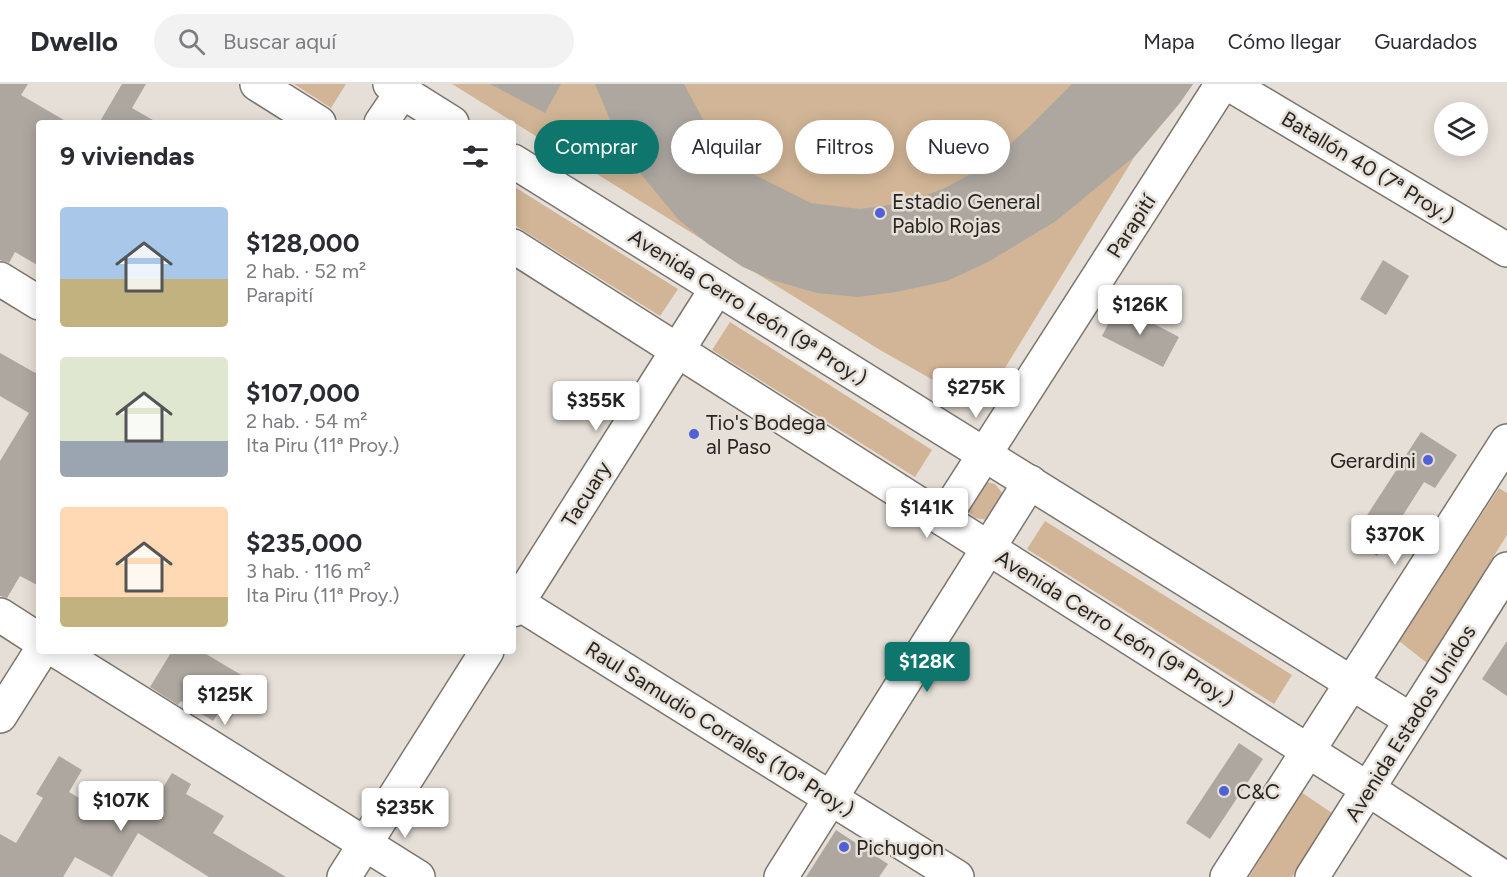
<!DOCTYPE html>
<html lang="es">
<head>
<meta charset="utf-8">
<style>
	body { margin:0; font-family:Figtree,sans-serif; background:#f2f2f3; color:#2b2b33; height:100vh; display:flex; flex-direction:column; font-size:22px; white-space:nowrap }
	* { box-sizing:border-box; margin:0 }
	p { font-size:20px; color:#7c7c81 }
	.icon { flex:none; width:33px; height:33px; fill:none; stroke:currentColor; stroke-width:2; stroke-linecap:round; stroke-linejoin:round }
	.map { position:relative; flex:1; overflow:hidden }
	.panel { position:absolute; left:36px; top:36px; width:480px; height:534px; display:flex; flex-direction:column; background:#fff; border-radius:6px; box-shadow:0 3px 15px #0003 }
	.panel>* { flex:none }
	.banner { position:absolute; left:534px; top:36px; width:570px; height:54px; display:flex; gap:12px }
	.controls { position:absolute; left:1434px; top:18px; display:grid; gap:12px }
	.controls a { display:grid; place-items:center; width:54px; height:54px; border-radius:50%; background:#fff; box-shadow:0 3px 15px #0003; font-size:30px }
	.price { position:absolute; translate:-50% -51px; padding:0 14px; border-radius:6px; background:#fff; color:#222; font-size:20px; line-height:39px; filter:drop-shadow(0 2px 3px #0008) }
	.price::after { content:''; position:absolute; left:50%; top:36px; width:18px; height:14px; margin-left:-9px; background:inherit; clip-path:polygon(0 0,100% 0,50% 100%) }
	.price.active { background:#0f766e; color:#fff }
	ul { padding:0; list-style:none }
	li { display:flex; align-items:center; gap:18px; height:150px; padding:0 24px }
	li span { display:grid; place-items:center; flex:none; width:168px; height:120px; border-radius:6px; color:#555 }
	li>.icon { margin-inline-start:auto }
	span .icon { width:72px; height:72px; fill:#fffc; stroke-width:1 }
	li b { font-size:26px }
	h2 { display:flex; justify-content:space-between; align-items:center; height:72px; padding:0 24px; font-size:26px }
	.pill { padding:0 21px; border-radius:27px; background:#fff; box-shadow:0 3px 15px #0003; font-size:21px; line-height:54px }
	.pill.active { background:#0f766e; color:#fff }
	header { display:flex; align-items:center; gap:36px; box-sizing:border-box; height:84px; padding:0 30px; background:#fff; border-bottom:2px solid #e1e1e2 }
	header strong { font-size:28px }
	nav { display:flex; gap:33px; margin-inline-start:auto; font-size:21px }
	.search { width:420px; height:54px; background:#f2f2f3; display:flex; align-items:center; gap:15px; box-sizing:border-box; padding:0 21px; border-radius:33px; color:#7c7c81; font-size:22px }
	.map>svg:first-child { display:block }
	.green { fill:#d1b596 }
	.building { fill:#ada7a0 }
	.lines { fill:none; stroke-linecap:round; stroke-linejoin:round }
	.minor-casing { stroke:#7b756e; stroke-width:36 }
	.major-casing { stroke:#7b756e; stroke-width:36 }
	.minor { stroke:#fff; stroke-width:33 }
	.major { stroke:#fff; stroke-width:33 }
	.poi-dot { fill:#5060d5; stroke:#e6dfd8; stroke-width:2 }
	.labels { text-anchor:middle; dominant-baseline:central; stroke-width:5; stroke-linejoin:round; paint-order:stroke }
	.street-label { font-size:21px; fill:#272522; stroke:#e6dfd8 }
	.poi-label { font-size:21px; fill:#272522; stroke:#e6dfd8; text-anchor:start }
</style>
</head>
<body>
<header>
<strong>Dwello</strong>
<div class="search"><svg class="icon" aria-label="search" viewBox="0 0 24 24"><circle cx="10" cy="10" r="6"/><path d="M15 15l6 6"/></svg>Buscar aquí</div>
<nav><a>Mapa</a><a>Cómo llegar</a><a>Guardados</a></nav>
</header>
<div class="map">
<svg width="1507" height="793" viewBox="0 0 1507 793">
	<rect width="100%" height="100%" fill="#e6dfd8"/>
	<g class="green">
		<path d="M 294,0 L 346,0 L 331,24 Z"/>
		<path d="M 452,0 L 1193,0 L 1179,20 L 1135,72 L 981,323 L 880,266 Z"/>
		<path d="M 513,102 L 678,205 L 660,232 L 513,140 Z"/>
		<path d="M 730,238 L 932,366 L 915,393 L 712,266 Z"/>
		<path d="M 982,397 L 995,400 L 1003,410 L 988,436 L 975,434 L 966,425 Z"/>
		<path d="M 1499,404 L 1507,409 L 1507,451 L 1427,579 L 1399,557 Z"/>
		<path d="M 1045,437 L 1292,591 L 1274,620 L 1027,465 Z"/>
		<path d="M 1301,708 L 1332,729 L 1292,793 L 1249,793 Z"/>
	</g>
	<g class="building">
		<path d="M 0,0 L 28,0 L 21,11 L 69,39 L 39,39 L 39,182 L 15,168 L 9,179 L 0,176 Z"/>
		<path d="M 122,0 L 146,0 L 132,24 L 158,39 L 99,39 Z"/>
		<path d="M 490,0 L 561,0 L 545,29 Z"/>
		<path d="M 595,0 L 684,0 L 712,52 L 753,90 L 811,119 L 860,125 L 904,119 L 943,105 L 987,81 L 1028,44 L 1072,0 L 1193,0 L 1179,20 L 1135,72 L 1056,137 L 988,178 L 947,197 L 896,208 L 858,213 L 817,209 L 772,196 L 743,183 L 708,160 L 678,135 L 640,89 L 617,52 Z"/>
		<path d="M 1383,176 L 1409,192 L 1386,231 L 1360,215 Z"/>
		<path d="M 1118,221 L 1179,253 L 1163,283 L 1102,252 Z"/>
		<path d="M 0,269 L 39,291 L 39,502 L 20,492 L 7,514 L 0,512 L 0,377 L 29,329 L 0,312 Z"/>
		<path d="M 1421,348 L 1457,371 L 1435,404 L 1424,398 L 1377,472 L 1351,456 Z"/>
		<path d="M 1507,557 L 1507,612 L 1482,595 Z"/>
		<path d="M 172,567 L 201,567 L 253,598 L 230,635 L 219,628 L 213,637 L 181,617 L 178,621 L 150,603 Z"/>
		<path d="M 1239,659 L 1263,675 L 1210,755 L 1186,739 Z"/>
		<path d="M 59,672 L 82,686 L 69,708 L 116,736 L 137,701 L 157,713 L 172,689 L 191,700 L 186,710 L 224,732 L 213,749 L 286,793 L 209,793 L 138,749 L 112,793 L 75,773 L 63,793 L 0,793 L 0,750 L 16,759 L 43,714 L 36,710 Z"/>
		<path d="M 836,746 L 888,780 L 879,793 L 806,793 Z"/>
	</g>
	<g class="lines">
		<g class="minor-casing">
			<g id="minor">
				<path d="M 257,0 L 319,39"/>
				<path d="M 390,0 L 452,39"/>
				<path d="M 1229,0 L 1507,166"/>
				<path d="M 381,39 L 402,8"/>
				<path d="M 513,77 L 1411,636"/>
				<path d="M 513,162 L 1368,705 L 1503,793"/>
				<path d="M 0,195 L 39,219"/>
				<path d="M 943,435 L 1222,0"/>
				<path d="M 513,516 L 957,793"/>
				<path d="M 513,526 L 717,204"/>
				<path d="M 0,531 L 39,556"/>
				<path d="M 57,567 L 418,793"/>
				<path d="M 0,632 L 41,567"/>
				<path d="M 344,793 L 487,567"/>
				<path d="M 781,793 L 1030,398"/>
			</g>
		</g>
		<g class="major-casing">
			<g id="major">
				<path d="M 1227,793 L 1507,357"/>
				<path d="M 1312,793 L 1507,485"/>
			</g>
		</g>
		<use href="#minor" class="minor"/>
		<use href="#major" class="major"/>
	</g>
	<g class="poi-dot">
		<circle cx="880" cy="129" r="6"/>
		<circle cx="694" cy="350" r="6"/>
		<circle cx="1428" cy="376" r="6"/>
		<circle cx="1224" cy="707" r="6"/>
		<circle cx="844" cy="763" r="6"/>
	</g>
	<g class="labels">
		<g class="street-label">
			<text transform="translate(1368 83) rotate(31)">Batallón 40 (7ª Proy.)</text>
			<text transform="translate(1131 142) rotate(-57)">Parapití</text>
			<text transform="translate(748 223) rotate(32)">Avenida Cerro León (9ª Proy.)</text>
			<text transform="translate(586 410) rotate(-58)">Tacuary</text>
			<text transform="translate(1115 544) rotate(32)">Avenida Cerro León (9ª Proy.)</text>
			<text transform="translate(1410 639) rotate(-58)">Avenida Estados Unidos</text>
			<text transform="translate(720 645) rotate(32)">Raul Samudio Corrales (10ª Proy.)</text>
		</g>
		<g class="poi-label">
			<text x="892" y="117">Estadio General<tspan x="892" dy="24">Pablo Rojas</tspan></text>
			<text x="706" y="338">Tio's Bodega<tspan x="706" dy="24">al Paso</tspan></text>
			<text x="1416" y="376" text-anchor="end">Gerardini</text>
			<text x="1236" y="707">C&amp;C</text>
			<text x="856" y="763">Pichugon</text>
		</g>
	</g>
</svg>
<div class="controls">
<a><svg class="icon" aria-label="layers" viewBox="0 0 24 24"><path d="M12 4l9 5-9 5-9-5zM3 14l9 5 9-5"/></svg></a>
</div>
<b class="price" style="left:1140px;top:252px">$126K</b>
<b class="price" style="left:976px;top:335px">$275K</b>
<b class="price" style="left:596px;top:348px">$355K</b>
<b class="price" style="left:927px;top:455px">$141K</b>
<b class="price" style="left:1395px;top:482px">$370K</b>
<b class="price active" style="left:927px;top:609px">$128K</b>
<b class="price" style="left:225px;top:642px">$125K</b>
<b class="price" style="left:121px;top:748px">$107K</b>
<b class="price" style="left:405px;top:755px">$235K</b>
<div class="banner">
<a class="pill active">Comprar</a>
<a class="pill">Alquilar</a>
<a class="pill">Filtros</a>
<a class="pill">Nuevo</a>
</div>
<section class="panel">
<h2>9 viviendas<svg class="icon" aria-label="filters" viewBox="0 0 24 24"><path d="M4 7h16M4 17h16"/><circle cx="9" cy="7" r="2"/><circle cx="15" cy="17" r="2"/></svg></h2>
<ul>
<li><span style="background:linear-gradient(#a9c7e8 60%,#c2b280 0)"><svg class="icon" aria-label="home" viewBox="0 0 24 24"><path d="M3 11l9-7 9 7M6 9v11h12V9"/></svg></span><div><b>$128,000</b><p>2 hab. · 52 m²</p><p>Parapití</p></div></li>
<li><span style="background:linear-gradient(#dfe7d0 70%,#9aa5b1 0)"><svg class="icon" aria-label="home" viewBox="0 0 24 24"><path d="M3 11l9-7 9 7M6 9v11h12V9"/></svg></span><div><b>$107,000</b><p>2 hab. · 54 m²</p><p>Ita Piru (11ª Proy.)</p></div></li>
<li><span style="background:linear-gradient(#ffd9b3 75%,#c2b280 0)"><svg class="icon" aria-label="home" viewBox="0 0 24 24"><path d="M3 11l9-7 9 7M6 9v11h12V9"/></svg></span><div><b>$235,000</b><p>3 hab. · 116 m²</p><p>Ita Piru (11ª Proy.)</p></div></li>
</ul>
</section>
</div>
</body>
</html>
